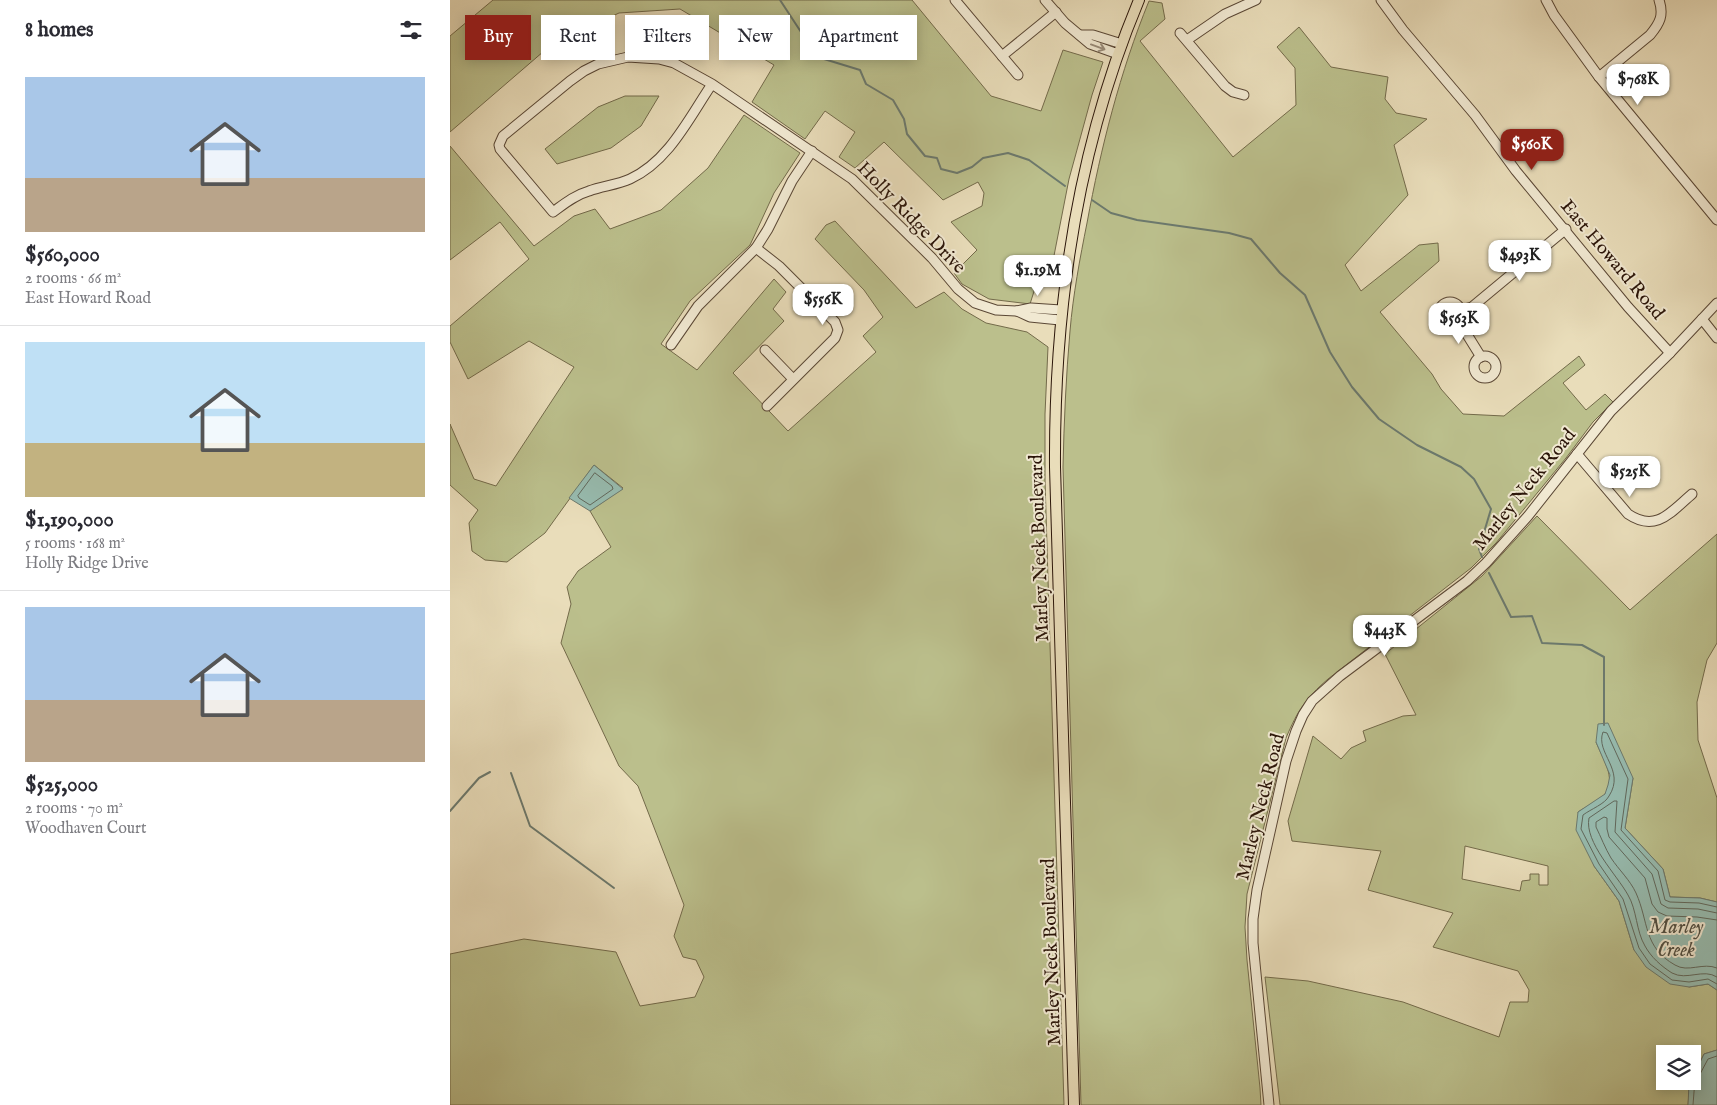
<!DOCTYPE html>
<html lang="en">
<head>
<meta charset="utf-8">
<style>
	body { margin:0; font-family:"IM FELL English",serif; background:#f7f7f7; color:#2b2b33; height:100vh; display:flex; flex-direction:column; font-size:19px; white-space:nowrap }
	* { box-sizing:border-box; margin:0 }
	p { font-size:16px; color:#7c7c81 }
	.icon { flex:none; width:28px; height:28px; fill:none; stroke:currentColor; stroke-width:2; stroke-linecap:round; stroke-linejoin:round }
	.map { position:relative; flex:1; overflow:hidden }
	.drawer { display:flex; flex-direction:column; background:#fff; width:450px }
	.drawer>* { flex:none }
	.guide { position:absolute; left:15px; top:15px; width:475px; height:45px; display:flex; gap:10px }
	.buttons { position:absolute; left:1206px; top:1045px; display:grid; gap:10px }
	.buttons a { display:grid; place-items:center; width:45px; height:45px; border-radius:0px; background:#fff; box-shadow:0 2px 12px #0003; font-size:25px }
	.price { position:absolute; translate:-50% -42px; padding:0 11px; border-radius:10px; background:#fff; color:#222; font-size:16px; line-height:32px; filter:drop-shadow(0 1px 2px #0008) }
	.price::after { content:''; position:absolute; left:50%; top:30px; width:15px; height:11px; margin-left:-8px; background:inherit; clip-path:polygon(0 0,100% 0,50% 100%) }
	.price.current { background:#8f2418; color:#fff }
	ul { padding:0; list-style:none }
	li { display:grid; align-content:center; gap:10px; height:265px; padding:0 25px }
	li+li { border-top:1px solid #e1e1e2 }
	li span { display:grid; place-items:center; height:155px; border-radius:0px; color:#555 }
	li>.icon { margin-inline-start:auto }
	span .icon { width:90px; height:90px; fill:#fffc; stroke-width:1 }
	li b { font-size:21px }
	h2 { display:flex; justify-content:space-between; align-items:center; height:60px; padding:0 25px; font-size:21px }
	.tag { padding:0 18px; border-radius:0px; background:#fff; box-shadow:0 2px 12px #0003; font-size:18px; line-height:45px }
	.tag.current { background:#8f2418; color:#fff }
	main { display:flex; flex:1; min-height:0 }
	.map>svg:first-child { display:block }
	.green { fill:#bbbf8c; stroke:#736a4a; fill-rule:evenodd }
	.water { fill:#97bcb0; stroke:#6c796d }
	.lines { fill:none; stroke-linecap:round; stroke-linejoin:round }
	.shore { stroke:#61685c; stroke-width:1 }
	.stream { stroke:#6c796d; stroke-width:2 }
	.minor-casing { stroke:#5a4735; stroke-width:11 }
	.major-casing { stroke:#2b1509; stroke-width:12 }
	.minor { stroke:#f1e9d2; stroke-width:9 }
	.major { stroke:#e9ddba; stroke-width:10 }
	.oneway { stroke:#988a78 }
	.labels { text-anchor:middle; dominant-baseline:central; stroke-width:4; stroke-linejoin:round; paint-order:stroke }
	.street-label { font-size:19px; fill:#2b1509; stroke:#f1e9d2 }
	.water-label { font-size:20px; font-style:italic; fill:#514f43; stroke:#f1e9d2 }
</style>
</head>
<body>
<main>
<section class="drawer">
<h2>8 homes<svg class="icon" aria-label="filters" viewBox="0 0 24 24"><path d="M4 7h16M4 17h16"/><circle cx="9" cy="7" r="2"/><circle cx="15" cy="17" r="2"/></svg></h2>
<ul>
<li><span style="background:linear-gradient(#a9c7e8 65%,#b9a48a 0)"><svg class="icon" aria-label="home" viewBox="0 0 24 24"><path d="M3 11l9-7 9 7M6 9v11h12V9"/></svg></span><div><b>$560,000</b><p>2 rooms · 66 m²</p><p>East Howard Road</p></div></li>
<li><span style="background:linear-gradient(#bfe0f5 65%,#c2b280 0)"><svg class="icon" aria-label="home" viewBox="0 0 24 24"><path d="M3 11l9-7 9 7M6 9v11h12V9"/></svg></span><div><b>$1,190,000</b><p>5 rooms · 168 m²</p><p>Holly Ridge Drive</p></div></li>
<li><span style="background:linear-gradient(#a9c7e8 60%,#b9a48a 0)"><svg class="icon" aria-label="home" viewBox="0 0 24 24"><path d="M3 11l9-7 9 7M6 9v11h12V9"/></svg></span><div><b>$525,000</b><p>2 rooms · 70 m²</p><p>Woodhaven Court</p></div></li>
</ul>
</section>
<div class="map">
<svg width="1267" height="1105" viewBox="0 0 1267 1105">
	<rect width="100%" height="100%" fill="#e9ddba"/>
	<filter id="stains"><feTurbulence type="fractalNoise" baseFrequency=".004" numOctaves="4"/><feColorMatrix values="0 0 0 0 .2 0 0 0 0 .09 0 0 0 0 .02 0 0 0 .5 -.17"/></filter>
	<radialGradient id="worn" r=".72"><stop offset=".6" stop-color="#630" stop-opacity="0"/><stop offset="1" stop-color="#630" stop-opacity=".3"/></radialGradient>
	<g class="green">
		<path d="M 43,0 L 462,0 L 541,96 L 591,111 L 613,50 L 653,62 L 642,95 L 619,179 L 601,271 L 586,285 L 580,304 L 539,299 L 512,284 L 504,273 L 527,250 L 501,222 L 532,206 L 534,193 L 528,182 L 493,200 L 434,142 L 405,168 L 389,157 L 405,132 L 375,111 L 355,139 L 302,102 L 324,65 L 230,9 L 169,13 L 101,45 L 0,132 L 0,36 Z"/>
		<path d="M 699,1 L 712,3 L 715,19 L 690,41 L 783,157 L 846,105 L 845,68 L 827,47 L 849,27 L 881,67 L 938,77 L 935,99 L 946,113 L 977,119 L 944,145 L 958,195 L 895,265 L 911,291 L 969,245 L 988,243 L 989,261 L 930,312 L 982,374 L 991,389 L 1013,414 L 1054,416 L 1129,356 L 1135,365 L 1113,383 L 1136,410 L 1155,394 L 1163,402 L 1143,422 L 1116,458 L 1046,543 L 1021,568 L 878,679 C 855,699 848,710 836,738 L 797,894 L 795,927 L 797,960 L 810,1088 L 811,1105 L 631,1105 L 613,467 C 614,422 616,376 620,331 C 623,295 630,258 637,223 C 651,147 670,72 699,1 Z"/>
		<path d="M 175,96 L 209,96 L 191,126 L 161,148 L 107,164 L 95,149 L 148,107 Z"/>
		<path d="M 294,115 L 350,153 L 324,193 L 300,245 L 240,301 L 211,344 L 247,370 L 324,279 L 336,292 L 323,309 L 334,321 L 283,373 L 338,431 L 426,352 L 413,336 L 433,317 L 414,290 L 365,239 L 376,225 L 385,221 L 466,308 L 494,292 L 512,309 L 536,323 L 577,332 L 598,347 L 595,414 L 595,480 L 614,1105 L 0,1105 L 0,954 L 74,939 L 166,952 L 190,1006 L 245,997 L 254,977 L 246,960 L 233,957 L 224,936 L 234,905 L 188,786 L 169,766 L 111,643 L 121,604 L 117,587 L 128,571 L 161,547 L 140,511 L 173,488 L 144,465 L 95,533 L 57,562 L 35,560 L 22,551 L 19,523 L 28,510 L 0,485 L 0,424 L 24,479 L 46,486 L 124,367 L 79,341 L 18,379 L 0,342 L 0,326 L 79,259 L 50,222 L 0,260 L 0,146 L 84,246 L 124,216 L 145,209 L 160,229 L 211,210 L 258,168 Z"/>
		<path d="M 1087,516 L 1180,610 L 1267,534 L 1267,643 L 1257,660 L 1247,702 L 1248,740 L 1267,798 L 1267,902 L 1250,898 L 1220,897 L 1213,869 L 1175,828 L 1183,778 L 1146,742 C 1152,757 1167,779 1155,794 C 1151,800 1135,807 1128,812 L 1144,866 L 1169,901 L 1184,950 L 1239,987 L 1258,984 L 1267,990 L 1267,1050 L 1254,1054 L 1243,1077 L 1242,1054 L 1215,1054 L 1215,1081 L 1240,1081 L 1238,1105 L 830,1105 L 815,977 L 858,981 L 953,1002 L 1049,1037 L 1060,1002 L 1078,1002 L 1079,990 L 1068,971 L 983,947 L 1003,913 L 918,890 L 931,851 L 842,841 L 838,821 L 863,736 L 891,759 L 901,748 L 916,741 L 913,731 L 953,716 L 966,715 L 935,654 L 1032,576 ZM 1015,846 L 1098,866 L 1098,885 L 1089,885 L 1089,874 L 1080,874 L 1080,880 L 1072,881 L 1070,891 L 1012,879 Z"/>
	</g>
	<g class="water">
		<path d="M 144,465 L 173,489 L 140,511 L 119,498 Z"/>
		<path d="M 1158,723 L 1183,778 L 1175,828 L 1213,869 L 1220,897 L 1250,898 L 1267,902 L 1267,990 L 1258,984 L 1239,987 L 1220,984 L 1196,967 L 1184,950 L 1169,901 L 1144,866 L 1126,830 L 1128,812 L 1155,794 L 1158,785 L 1160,775 L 1146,742 L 1148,724 Z"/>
		<path d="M 1267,1050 L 1267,1105 L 1238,1105 L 1239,1084 L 1240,1081 L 1242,1081 L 1243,1077 L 1254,1054 Z"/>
	</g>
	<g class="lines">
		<g class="shore">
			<path d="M 145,473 L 162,486 L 163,489 L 140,505 L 129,498 L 128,496 Z"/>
			<path d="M 1267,907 L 1249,903 L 1220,902 L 1215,900 L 1208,871 L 1171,830 L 1178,779 L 1157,733 L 1153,732 C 1145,753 1176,770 1159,796 C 1155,804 1141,809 1133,815 L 1131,829 L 1149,864 L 1173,899 L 1189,948 L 1200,964 L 1222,980 L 1239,982 L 1258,979 L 1267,984"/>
			<path d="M 1267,913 L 1248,909 L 1218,908 L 1211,904 L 1202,874 L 1165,832 L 1167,801 L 1164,801 L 1139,818 C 1134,842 1167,875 1178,895 C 1187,910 1186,931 1195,946 C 1201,957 1211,966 1222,973 C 1237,981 1253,968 1267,977"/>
			<path d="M 1267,920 L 1247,917 L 1217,916 L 1208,912 L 1202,904 L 1195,878 L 1159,837 L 1157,829 L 1157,818 L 1154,817 L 1146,822 L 1146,827 C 1151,837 1155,848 1161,858 C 1169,870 1180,880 1186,893 C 1199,922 1193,947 1225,965 C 1238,973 1253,962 1267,968"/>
			<path d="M 1243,1105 L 1245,1079 L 1249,1076 L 1258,1059 L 1267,1056"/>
		</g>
		<g class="stream">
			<path d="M 330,0 L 351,32"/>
			<path d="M 356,35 L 363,41 L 374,59 L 410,70 L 416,84 L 443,100 L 454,119 L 457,134 L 475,156 L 487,158 L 491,169 L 507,173 L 522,167 L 533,158 L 558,153 L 579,160 L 615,186"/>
			<path d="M 642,200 L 661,213 L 687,220 L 779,233 L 801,239 L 830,273 L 855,295 L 880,352 L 902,387 L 929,419 L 967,445 L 1011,467 L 1024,479 L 1041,509 L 1029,549 L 1032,557"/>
			<path d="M 1039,573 L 1061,617 L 1082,616 L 1092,643 L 1132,645 L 1154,657 L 1154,725"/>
			<path d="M 61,773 L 80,826 L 164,888"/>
			<path d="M 0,811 L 29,778 L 40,772"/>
		</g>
		<g class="minor-casing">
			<g id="minor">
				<path d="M 505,0 L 568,75"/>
				<path d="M 595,0 L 615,23 L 640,44 L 668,54"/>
				<path d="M 931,0 L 953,30 L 1025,115 L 1066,171 L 1178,307 L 1220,353"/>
				<path d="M 1096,0 L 1104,15 L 1149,77 L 1267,220"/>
				<path d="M 730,33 L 775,86 L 783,92 L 794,95"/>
				<path d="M 630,35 L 643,35 L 672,44"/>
				<path d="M 737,40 L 775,14 L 806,0"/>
				<path d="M 552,56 L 606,12"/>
				<path d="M 1149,77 L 1200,35 C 1210,23 1214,15 1209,0"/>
				<path d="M 262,84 C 239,118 219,161 180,179 C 167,185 152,186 139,191 C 125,195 114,204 103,212 L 50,149 L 49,145 L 53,136 L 120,81 L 134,71 L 148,64 L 178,57 L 209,59 L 224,63 L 262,84 L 402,179 L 482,258 L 508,289 L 525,303 L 546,310 L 566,311 L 581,308 L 611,310"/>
				<path d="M 306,248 L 329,266 L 385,322 L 388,330 L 385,338 L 317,406"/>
				<circle cx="1000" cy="313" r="11"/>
				<path d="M 1011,310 L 1022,307 L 1116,229"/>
				<path d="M 567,311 L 580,317 L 610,320"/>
				<path d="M 1252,319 L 1267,338"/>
				<path d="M 1008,320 L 1031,357"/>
				<path d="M 221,345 L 248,306 L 306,248 L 318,229 L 342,181 L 362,151"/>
				<path d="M 315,350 L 343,379"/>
				<circle cx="1035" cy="367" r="11"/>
				<path d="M 1127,454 L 1178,514 C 1206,533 1221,512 1242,494"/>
				<path d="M 819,1105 L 803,943 L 803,919 L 807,890 L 836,761 L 846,731 L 853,715 L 862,701 L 890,676 L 1017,581 L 1036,563 L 1078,516 L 1161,411 L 1220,353 L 1267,303"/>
			</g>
		</g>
		<g class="major-casing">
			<path id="major" d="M 624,1105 L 605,467 C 604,308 627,148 689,0"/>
		</g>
		<use href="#minor" class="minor"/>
		<use href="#major" class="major"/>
	</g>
	<defs><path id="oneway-shaft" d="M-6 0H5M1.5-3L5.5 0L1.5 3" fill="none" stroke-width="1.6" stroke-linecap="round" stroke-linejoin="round" transform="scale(1.25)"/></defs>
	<use class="oneway" href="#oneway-shaft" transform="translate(648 47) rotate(20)"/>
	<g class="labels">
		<g class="street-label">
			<text transform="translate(461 218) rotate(46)">Holly Ridge Drive</text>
			<text transform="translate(1162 260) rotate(50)">East Howard Road</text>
			<text transform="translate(1075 490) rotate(-51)">Marley Neck Road</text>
			<text transform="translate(590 548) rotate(-92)">Marley Neck Boulevard</text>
			<text transform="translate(811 807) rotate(-76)">Marley Neck Road</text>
			<text transform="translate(602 952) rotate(-92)">Marley Neck Boulevard</text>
		</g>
		<g class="water-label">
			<text x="1226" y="927">Marley<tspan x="1226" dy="23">Creek</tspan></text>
		</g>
	</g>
	<rect width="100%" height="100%" filter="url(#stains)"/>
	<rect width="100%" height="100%" fill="url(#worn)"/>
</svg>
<div class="buttons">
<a><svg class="icon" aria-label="layers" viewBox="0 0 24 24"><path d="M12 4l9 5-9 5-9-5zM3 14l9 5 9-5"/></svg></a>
</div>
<b class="price" style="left:1188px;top:106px">$768K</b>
<b class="price current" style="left:1082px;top:171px">$560K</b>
<b class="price" style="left:1070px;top:282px">$493K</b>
<b class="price" style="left:588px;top:297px">$1.19M</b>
<b class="price" style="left:373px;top:326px">$556K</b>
<b class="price" style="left:1009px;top:345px">$563K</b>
<b class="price" style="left:1180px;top:498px">$525K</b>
<b class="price" style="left:935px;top:657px">$443K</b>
<div class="guide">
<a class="tag current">Buy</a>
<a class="tag">Rent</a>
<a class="tag">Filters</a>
<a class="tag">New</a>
<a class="tag">Apartment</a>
</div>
</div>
</main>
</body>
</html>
